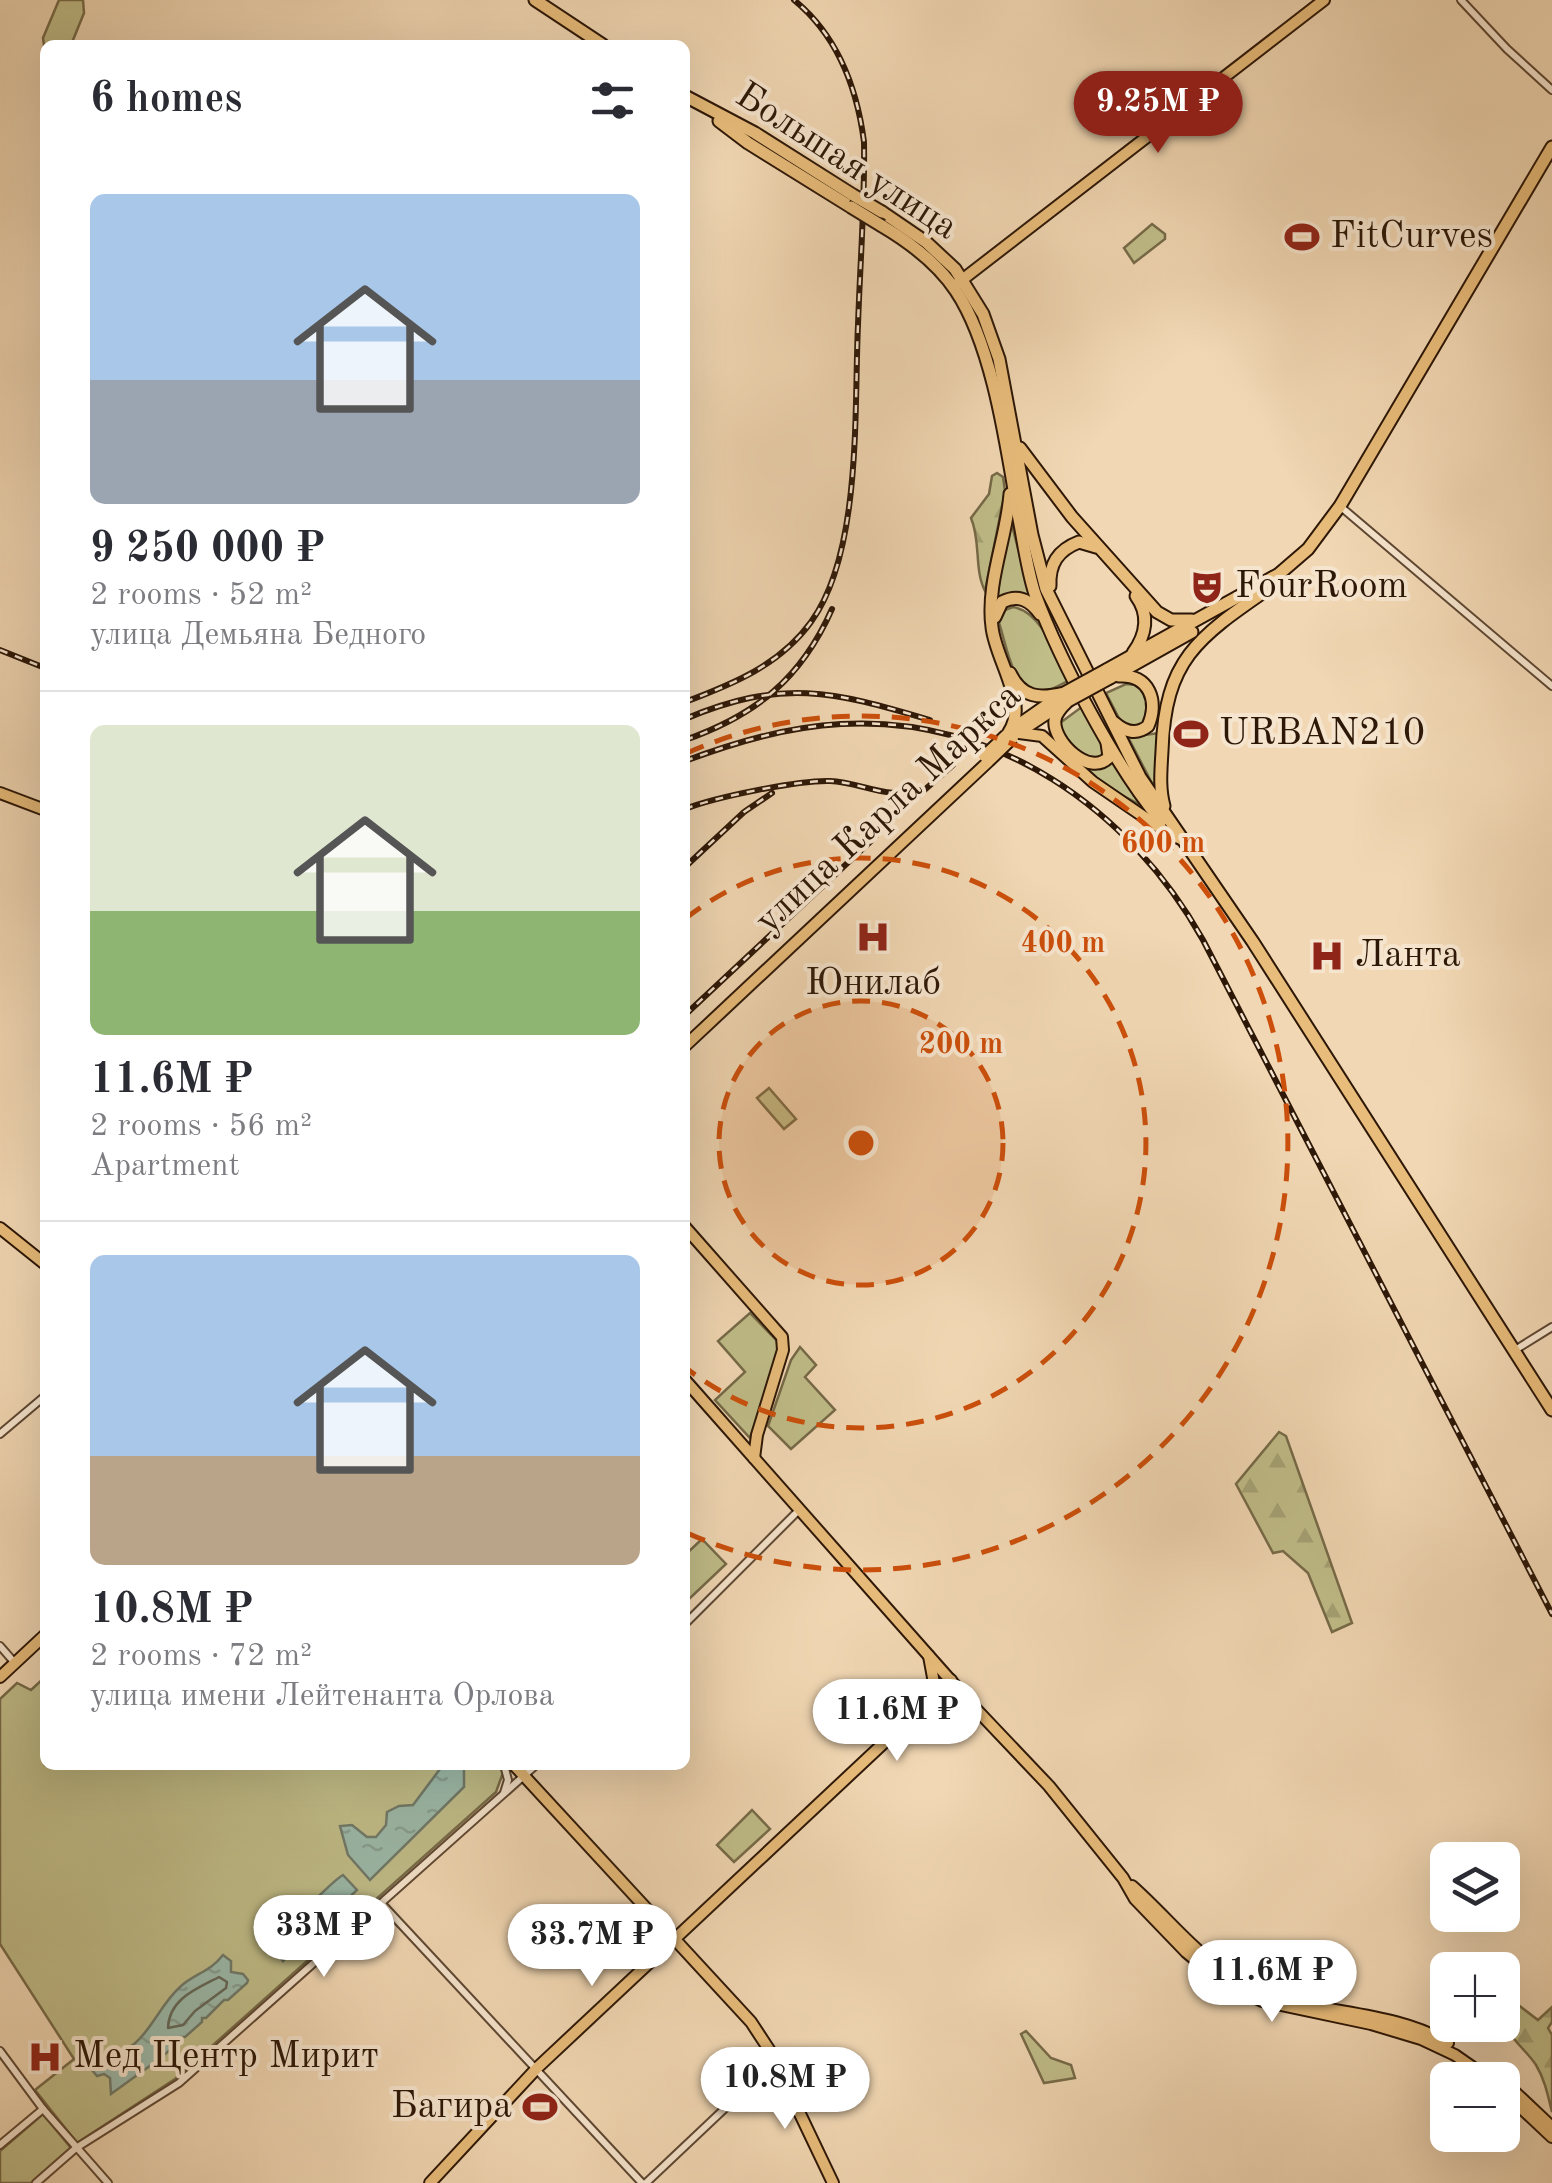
<!DOCTYPE html>
<html lang="en">
<head>
<meta charset="utf-8">
<style>
	body { margin:0; font-family:"Old Standard TT",serif; background:#f2f2f3; color:#2b2b33; height:100vh; display:flex; flex-direction:column; font-size:38px; white-space:nowrap }
	* { box-sizing:border-box; margin:0 }
	p { font-size:32px; color:#7c7c81 }
	.icon { flex:none; width:55px; height:55px; fill:none; stroke:currentColor; stroke-width:2; stroke-linecap:round; stroke-linejoin:round }
	.map { position:relative; flex:1; overflow:hidden }
	.drawer { position:absolute; left:40px; top:40px; width:650px; height:1730px; display:flex; flex-direction:column; background:#fff; border-radius:15px; box-shadow:0 10px 40px #0002 }
	.drawer>* { flex:none }
	.controls { position:absolute; left:1430px; top:1842px; display:grid; gap:20px }
	.controls a { display:grid; place-items:center; width:90px; height:90px; border-radius:15px; background:#fff; box-shadow:0 10px 40px #0002; font-size:50px }
	.price { position:absolute; translate:-50% -85px; padding:0 22px; border-radius:35px; background:#fff; color:#222; font-size:32px; line-height:65px; filter:drop-shadow(0 2px 5px #0008) }
	.price::after { content:''; position:absolute; left:50%; top:60px; width:30px; height:22px; margin-left:-15px; background:inherit; clip-path:polygon(0 0,100% 0,50% 100%) }
	.price.on { background:#8f2418; color:#fff }
	ul { padding:0; list-style:none }
	li { display:grid; align-content:center; gap:20px; height:530px; padding:0 50px }
	li+li { border-top:2px solid #e1e1e2 }
	li span { display:grid; place-items:center; height:310px; border-radius:15px; color:#555 }
	li>.icon { margin-inline-start:auto }
	span .icon { width:180px; height:180px; fill:#fffc; stroke-width:1 }
	li b { font-size:42px }
	h2 { display:flex; justify-content:space-between; align-items:center; height:120px; padding:0 50px; font-size:42px }
	.map>svg:first-child { display:block }
	.green { fill:#c0bd89; stroke:#766a48; stroke-width:2.5 }
	.forest { fill:url(#forest-firs); stroke:#766a48; stroke-width:2.5 }
	.water { fill:url(#water-ripples); stroke:#6f7969; stroke-width:2.5 }
	.lines { fill:none; stroke-linecap:round; stroke-linejoin:round }
	.shore { stroke:#646859; stroke-width:2.5 }
	.minor-casing { stroke:#5e4732; stroke-width:10 }
	.major-casing { stroke:#2d1707; stroke-width:14 }
	.highway-casing { stroke:#2d1707; stroke-width:15 }
	.minor { stroke:#f6e5ce; stroke-width:6 }
	.major { stroke:#e8bc7a; stroke-width:10 }
	.highway { stroke:#e8bc7a; stroke-width:11 }
	.rail-casing { stroke:#2d1707; stroke-width:6 }
	.rail { stroke:#f6e5ce; stroke-width:2.5; stroke-dasharray:8; stroke-linecap:butt }
	.major-bridge-casing { stroke:#2d1707; stroke-width:14; stroke-linecap:butt }
	.highway-bridge-casing { stroke:#2d1707; stroke-width:15; stroke-linecap:butt }
	.major-bridge { stroke:#e8bc7a; stroke-width:10 }
	.highway-bridge { stroke:#e8bc7a; stroke-width:11 }
	.ring { fill:none; stroke:#cc4f0b; stroke-width:5; stroke-dasharray:18 12 }
	.labels { text-anchor:middle; dominant-baseline:central; stroke-width:8; stroke-linejoin:round; paint-order:stroke }
	.street-label { font-size:38px; fill:#2d1707; stroke:#f6e5ce }
	.poi-label { font-size:38px; fill:#2d1707; stroke:#f6e5ce; text-anchor:start }
	.centre { fill:#cc4f0b; stroke:#f6e5ce; stroke-width:5 }
	.ring-label { font-size:30px; text-anchor:middle; font-weight:bold; fill:#cc4f0b; stroke:#f6e5ce; stroke-width:8; stroke-linejoin:round; paint-order:stroke }
</style>
</head>
<body>
<div class="map">
<svg width="1552" height="2183" viewBox="0 0 1552 2183">
	<defs>
		<pattern id="forest-firs" width="22" height="20" patternUnits="userSpaceOnUse" patternTransform="scale(2.5)"><rect width="22" height="20" fill="#c0bd89"/><path d="M5 1l3.5 6h-7zM16 11l3.5 6h-7z" fill="#a5a275"/></pattern>
		<pattern id="water-ripples" width="26" height="14" patternUnits="userSpaceOnUse" patternTransform="scale(2.5)"><rect width="26" height="14" fill="#9bbaab"/><path d="M2 4q2-2 4 0t4 0M15 11q2-2 4 0t4 0" fill="none" stroke="#869f92"/></pattern>
	</defs>
	<rect width="100%" height="100%" fill="#f1d7b3"/>
	<filter id="stains"><feTurbulence type="fractalNoise" baseFrequency=".002" numOctaves="4"/><feColorMatrix values="0 0 0 0 .2 0 0 0 0 .09 0 0 0 0 .02 0 0 0 .5 -.17"/></filter>
	<radialGradient id="worn" r=".72"><stop offset=".6" stop-color="#630" stop-opacity="0"/><stop offset="1" stop-color="#630" stop-opacity=".3"/></radialGradient>
	<g class="green">
		<path d="M 59,0 L 83,0 L 84,13 L 71,45 L 45,45 L 45,53 L 43,38 Z"/>
		<path d="M 1152,224 L 1165,234 L 1165,239 L 1134,263 L 1124,248 Z"/>
		<path d="M 1010,518 L 1031,598 L 995,604 Z"/>
		<path d="M 1013,607 C 1043,612 1056,657 1068,681 C 1059,685 1048,693 1037,692 C 1012,689 1006,643 999,623 L 1005,610 Z"/>
		<path d="M 1126,684 L 1137,685 L 1150,703 L 1144,725 L 1136,728 L 1123,726 L 1106,693 Z"/>
		<path d="M 1083,706 L 1107,751 L 1103,760 L 1086,760 L 1062,733 L 1060,723 Z"/>
		<path d="M 1160,733 L 1156,791 L 1128,737 Z"/>
		<path d="M 1111,757 L 1140,803 L 1139,804 L 1108,788 L 1085,769 L 1085,767 L 1100,769 Z"/>
		<path d="M 769,1088 L 796,1119 L 784,1129 L 757,1098 Z"/>
		<path d="M 750,1313 L 777,1341 L 778,1355 L 750,1438 L 715,1400 L 745,1372 L 718,1341 Z"/>
		<path d="M 800,1347 L 816,1365 L 805,1377 L 835,1410 L 791,1449 L 768,1426 L 791,1360 Z"/>
		<path d="M 702,1539 L 726,1564 L 687,1601 L 685,1555 Z"/>
		<path d="M 45,1677 L 45,1765 L 500,1765 L 504,1770 L 496,1792 L 175,2079 L 77,2143 L 35,2090 L 74,2059 L 0,1944 L 0,1699 L 17,1683 L 31,1690 Z"/>
		<path d="M 752,1810 L 770,1829 L 734,1862 L 717,1845 Z"/>
		<path d="M 1026,2031 L 1051,2058 L 1071,2065 L 1075,2078 L 1044,2083 L 1021,2034 Z"/>
		<path d="M 43,2114 L 71,2148 L 31,2183 L 0,2183 L 0,2151 Z"/>
	</g>
	<g class="forest">
		<path d="M 997,473 L 1003,477 L 1005,491 L 985,591 C 974,570 981,541 971,518 L 989,494 L 992,476 Z"/>
		<path d="M 1279,1432 L 1286,1436 L 1352,1623 L 1332,1632 L 1308,1573 L 1283,1551 L 1273,1553 L 1236,1484 Z"/>
		<path d="M 1517,2004 L 1538,2020 L 1552,2007 L 1552,2022 L 1548,2028 L 1552,2035 L 1552,2112 C 1548,2096 1545,2080 1536,2065 C 1523,2045 1502,2036 1505,2009 Z"/>
	</g>
	<g class="water">
		<path d="M 443,1765 L 464,1765 L 464,1787 L 370,1880 L 348,1855 L 340,1826 L 352,1825 L 367,1837 L 376,1837 L 386,1825 L 387,1812 L 399,1806 L 413,1805 Z"/>
		<path d="M 343,1875 L 357,1890 L 283,1961 L 256,1925 C 269,1907 280,1913 298,1909 C 315,1905 328,1884 343,1875 Z"/>
		<path d="M 223,1955 L 231,1961 L 231,1972 L 243,1974 L 248,1980 L 247,1983 L 228,2000 L 224,2000 L 206,2018 L 202,2018 L 202,2022 L 185,2037 L 180,2037 L 179,2042 L 163,2056 L 159,2055 L 158,2060 L 111,2094 L 110,2078 L 104,2074 L 97,2076 L 77,2052 L 78,2045 L 100,2056 C 146,2055 152,2012 180,1987 C 195,1973 209,1973 223,1955 Z"/>
	</g>
	<g class="lines">
		<g class="shore">
			<path d="M 304,1918 L 308,1920 L 308,1925 L 287,1944 L 281,1942 L 270,1927 L 275,1920 Z"/>
			<path d="M 219,1977 L 227,1982 L 226,1988 L 195,2011 L 183,2025 L 168,2028 C 169,1999 196,1989 219,1977 Z"/>
		</g>
		<g class="minor-casing">
			<g id="minor">
				<path d="M 1461,0 L 1507,49 L 1552,90"/>
				<path d="M 1341,507 L 1552,686"/>
				<path d="M 1515,1350 L 1552,1327"/>
				<path d="M 0,1434 L 45,1396"/>
				<path d="M 685,1624 L 800,1509"/>
				<path d="M 0,1646 L 14,1662"/>
				<path d="M 504,1793 L 508,1780 L 504,1765"/>
				<path d="M 382,1904 L 642,2183"/>
				<path d="M 0,2051 L 43,2109 L 108,2183"/>
				<path d="M 0,2145 L 43,2109"/>
				<path d="M 36,2183 L 76,2148 L 179,2083 L 536,1765"/>
				<path d="M 646,2183 L 774,2062"/>
			</g>
		</g>
		<g class="major-casing">
			<g id="major">
				<path d="M 958,283 L 1324,0"/>
				<path d="M 1012,729 L 1059,696"/>
				<path d="M 1021,731 L 1065,702"/>
				<path d="M 1019,733 L 1042,736 L 1093,782 L 1169,834 L 1183,840"/>
				<path d="M 0,793 L 45,810"/>
				<path d="M 685,1046 L 989,761"/>
				<path d="M 685,1227 L 782,1337 L 783,1350 L 757,1435 L 754,1458"/>
				<path d="M 0,1228 L 45,1264"/>
				<path d="M 685,1380 L 975,1708 L 1049,1786 L 1123,1878 L 1135,1899 L 1186,1952 L 1220,1980 L 1262,2001 L 1371,2024 L 1421,2039 L 1455,2055 L 1491,2080"/>
				<path d="M 929,1656 L 934,1683 L 929,1697"/>
				<path d="M 0,1677 L 45,1635"/>
				<path d="M 930,1707 L 946,1703 L 973,1708"/>
				<path d="M 514,1765 L 751,2022 L 770,2051 L 833,2183"/>
				<path d="M 1132,1886 C 1175,1924 1206,1970 1262,1992 C 1322,2015 1392,2010 1448,2043"/>
				<path d="M 1502,2080 L 1552,2127"/>
				<path d="M 1502,2090 L 1552,2137"/>
				<path d="M 430,2183 L 537,2068 L 951,1680"/>
			</g>
		</g>
		<g class="highway-casing">
			<g id="highway">
				<path d="M 535,0 L 603,45"/>
				<path d="M 685,96 L 755,133 L 853,195"/>
				<path d="M 719,121 L 748,143 L 851,207"/>
				<path d="M 882,212 L 926,242 L 955,269 L 983,314 L 999,359 L 1032,535 L 1046,589 L 1140,777 L 1253,942 L 1552,1410"/>
				<path d="M 882,226 C 909,242 938,264 956,291 C 994,348 1007,451 1019,519 C 1024,544 1027,569 1035,594 C 1060,661 1115,766 1161,821"/>
				<path d="M 1020,448 L 1072,517 L 1157,612 L 1171,620 L 1192,620"/>
				<path d="M 1050,586 C 1049,564 1058,550 1079,542 L 1096,547"/>
				<path d="M 995,617 L 1002,602 C 1018,594 1030,600 1040,614"/>
				<path d="M 1133,653 C 1146,635 1150,615 1136,596"/>
				<path d="M 1106,670 L 1279,574 L 1308,549 L 1340,506 L 1552,147"/>
				<path d="M 1010,673 C 1022,698 1039,699 1064,693"/>
				<path d="M 1110,678 L 1192,632"/>
				<path d="M 1068,701 C 1063,706 1056,712 1055,720 C 1052,741 1090,778 1109,757 L 1107,743"/>
				<path d="M 1115,723 C 1125,732 1137,735 1148,726 C 1159,701 1149,674 1119,676"/>
				<path d="M 1009,732 C 1029,703 995,659 992,627 C 986,583 1007,537 1010,494"/>
				<path d="M 1164,806 C 1159,788 1161,770 1162,751 C 1165,660 1197,638 1268,589"/>
			</g>
		</g>
		<use href="#minor" class="minor"/>
		<use href="#major" class="major"/>
		<use href="#highway" class="highway"/>
		<g class="rail-casing">
			<g id="rail">
				<path d="M 0,650 L 45,668"/>
				<path d="M 685,702 C 733,684 780,665 811,622 C 862,552 854,410 858,325 C 860,264 865,203 864,142 C 857,88 838,36 794,0"/>
				<path d="M 685,719 C 782,678 833,691 930,720"/>
				<path d="M 685,740 C 756,715 801,679 832,609"/>
				<path d="M 685,761 C 736,742 787,727 841,724 C 996,715 1130,809 1203,940 L 1552,1614"/>
				<path d="M 685,809 C 715,797 799,780 830,781 C 862,782 890,802 921,788"/>
				<path d="M 685,867 L 744,812 L 772,793"/>
				<path d="M 685,1015 L 871,841 L 889,821 L 953,765"/>
			</g>
		</g>
		<use href="#rail" class="rail"/>
		<g class="major-bridge-casing">
			<g id="major-bridge">
				<path d="M 984,756 L 1006,735"/>
				<path d="M 989,761 L 1013,738"/>
			</g>
		</g>
		<g class="highway-bridge-casing">
			<g id="highway-bridge">
				<path d="M 853,195 L 882,212"/>
				<path d="M 851,207 L 882,226"/>
				<path d="M 1064,693 L 1106,670"/>
				<path d="M 1068,701 L 1110,678"/>
			</g>
		</g>
		<use href="#major-bridge" class="major-bridge"/>
		<use href="#highway-bridge" class="highway-bridge"/>
	</g>
	<circle cx="861" cy="1143" r="142" fill="#cc4f0b" fill-opacity=".12"/>
	<g class="ring">
		<circle cx="861" cy="1143" r="142"/>
		<path d="M686 918A285 285 0 1 1 686 1368"/>
		<path d="M687 753A427 427 0 1 1 687 1533"/>
	</g>
	<defs>
		<g id="stadium-bare" transform="scale(2.7)"><path d="M0-5a6.5 5 0 1 0 0 10a6.5 5 0 1 0 0-10ZM-3.5-1.8h7v3.6h-7Z" fill="#8f2418" stroke="#f6e5ce" stroke-width="2.5" paint-order="stroke"/></g>
		<g id="theatre-bare" transform="scale(2.7)"><path d="M-5-5.5Q0-4 5-5.5V0Q5 5 0 6Q-5 5-5 0ZM-3.3-2.5H-1v1.5H-3.3ZM1-2.5H3.3v1.5H1ZM-2.8 1Q0 5.5 2.8 1Z" fill="#8f2418" stroke="#f6e5ce" stroke-width="2.5" paint-order="stroke"/></g>
		<g id="hospital-bare" transform="scale(2.7)"><path d="M-5-5h3v3.5h4V-5h3V5h-3V1.5h-4V5h-3Z" fill="#8f2418" stroke="#f6e5ce" stroke-width="2.5" paint-order="stroke"/></g>
	</defs>
	<g fill-rule="evenodd">
		<use href="#stadium-bare" x="1302" y="237"/>
		<use href="#theatre-bare" x="1207" y="587"/>
		<use href="#stadium-bare" x="1191" y="734"/>
		<use href="#hospital-bare" x="873" y="937"/>
		<use href="#hospital-bare" x="1327" y="956"/>
		<use href="#hospital-bare" x="45" y="2057"/>
		<use href="#stadium-bare" x="540" y="2107"/>
	</g>
	<g class="labels">
		<g class="street-label">
			<text transform="translate(846 162) rotate(33)">Большая улица</text>
			<text transform="translate(889 809) rotate(-43)">улица Карла Маркса</text>
		</g>
		<g class="poi-label">
			<text x="1330" y="237">FitCurves</text>
			<text x="1235" y="587">FourRoom</text>
			<text x="1219" y="734">URBAN210</text>
			<text x="1355" y="956">Ланта</text>
			<text x="873" y="984" text-anchor="middle">Юнилаб</text>
			<text x="73" y="2057">Мед Центр Мирит</text>
			<text x="512" y="2107" text-anchor="end">Багира</text>
		</g>
	</g>
	<circle cx="861" cy="1143" r="15" class="centre"/>
	<g class="ring-label">
		<text x="1163" y="852">600 m</text>
		<text x="1063" y="952">400 m</text>
		<text x="961" y="1053">200 m</text>
	</g>
	<rect width="100%" height="100%" filter="url(#stains)"/>
	<rect width="100%" height="100%" fill="url(#worn)"/>
</svg>
<div class="controls">
<a><svg class="icon" aria-label="layers" viewBox="0 0 24 24"><path d="M12 4l9 5-9 5-9-5zM3 14l9 5 9-5"/></svg></a>
<a>+</a>
<a>−</a>
</div>
<b class="price on" style="left:1158px;top:156px">9.25M ₽</b>
<b class="price" style="left:897px;top:1764px">11.6M ₽</b>
<b class="price" style="left:324px;top:1980px">33M ₽</b>
<b class="price" style="left:592px;top:1989px">33.7M ₽</b>
<b class="price" style="left:1272px;top:2025px">11.6M ₽</b>
<b class="price" style="left:785px;top:2132px">10.8M ₽</b>
<section class="drawer">
<h2>6 homes<svg class="icon" aria-label="filters" viewBox="0 0 24 24"><path d="M4 7h16M4 17h16"/><circle cx="9" cy="7" r="2"/><circle cx="15" cy="17" r="2"/></svg></h2>
<ul>
<li><span style="background:linear-gradient(#a9c7e8 60%,#9aa5b1 0)"><svg class="icon" aria-label="home" viewBox="0 0 24 24"><path d="M3 11l9-7 9 7M6 9v11h12V9"/></svg></span><div><b>9 250 000 ₽</b><p>2 rooms · 52 m²</p><p>улица Демьяна Бедного</p></div></li>
<li><span style="background:linear-gradient(#dfe7d0 60%,#8fb573 0)"><svg class="icon" aria-label="home" viewBox="0 0 24 24"><path d="M3 11l9-7 9 7M6 9v11h12V9"/></svg></span><div><b>11.6M ₽</b><p>2 rooms · 56 m²</p><p>Apartment</p></div></li>
<li><span style="background:linear-gradient(#a9c7e8 65%,#b9a48a 0)"><svg class="icon" aria-label="home" viewBox="0 0 24 24"><path d="M3 11l9-7 9 7M6 9v11h12V9"/></svg></span><div><b>10.8M ₽</b><p>2 rooms · 72 m²</p><p>улица имени Лейтенанта Орлова</p></div></li>
</ul>
</section>
</div>
</body>
</html>
